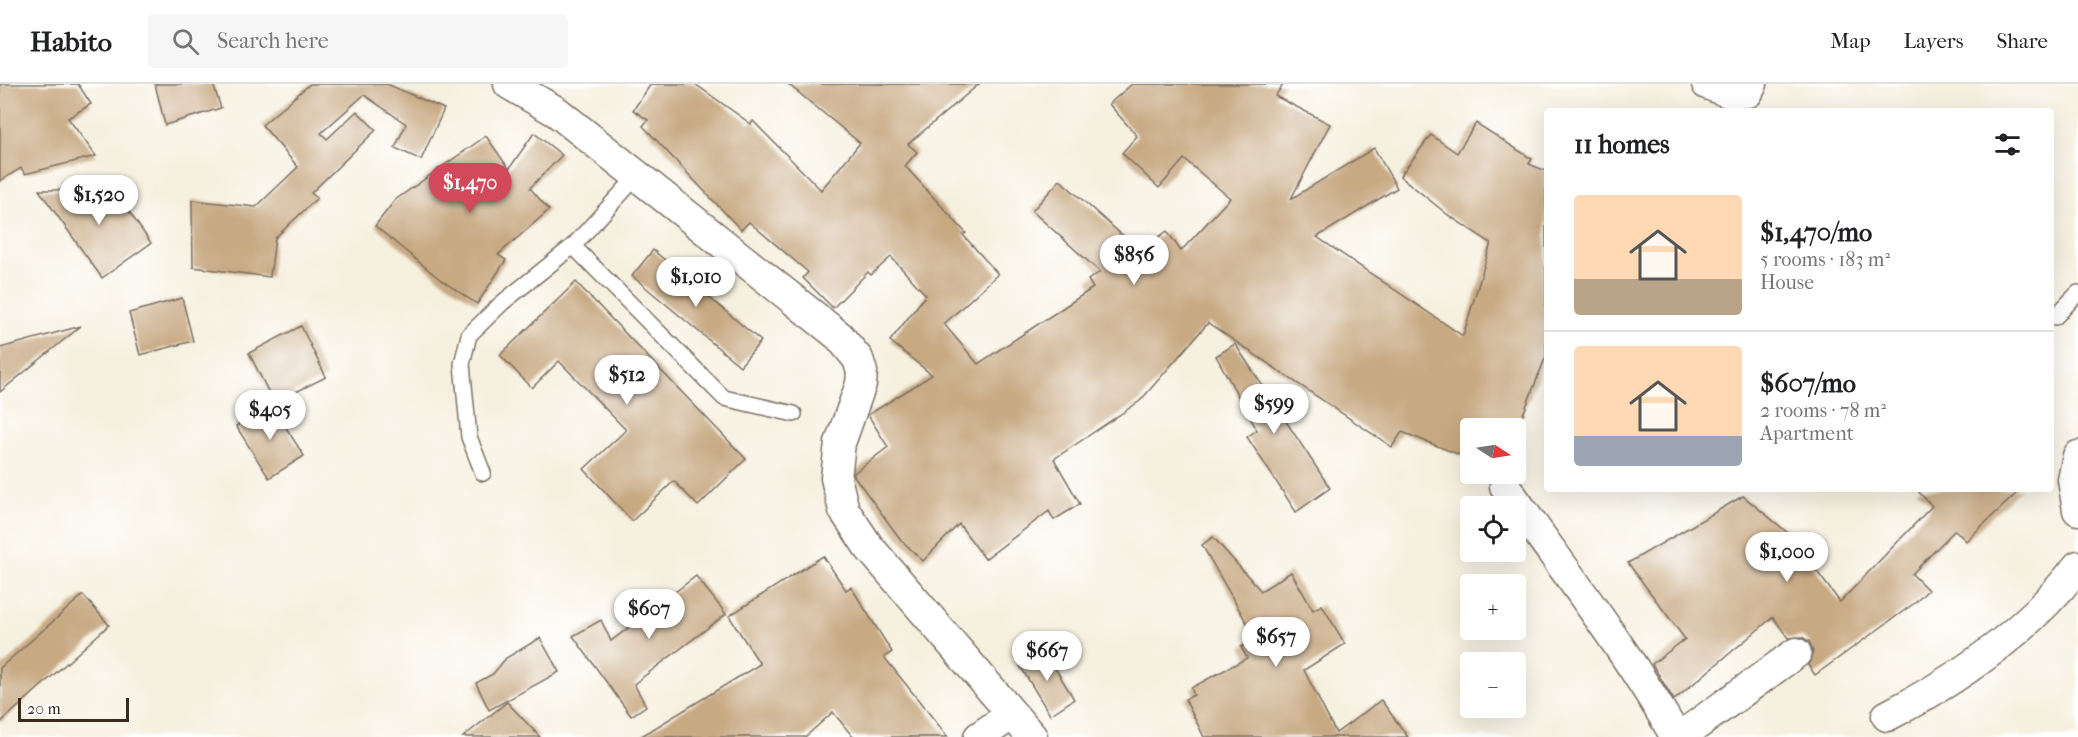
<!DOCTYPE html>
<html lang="en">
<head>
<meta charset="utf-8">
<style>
	body { margin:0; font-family:"IM FELL French Canon",serif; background:#f6f6f6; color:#202124; height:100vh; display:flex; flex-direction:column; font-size:22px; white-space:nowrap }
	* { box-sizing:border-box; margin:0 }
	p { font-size:20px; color:#757577 }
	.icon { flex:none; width:33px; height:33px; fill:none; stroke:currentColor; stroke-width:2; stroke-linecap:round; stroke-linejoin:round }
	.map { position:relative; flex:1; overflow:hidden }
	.details { position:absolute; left:1544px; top:24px; width:510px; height:384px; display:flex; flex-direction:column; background:#fff; border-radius:6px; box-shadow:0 6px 24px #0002 }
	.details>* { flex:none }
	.needle { width:39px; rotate:102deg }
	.tools { position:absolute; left:1460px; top:334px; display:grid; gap:12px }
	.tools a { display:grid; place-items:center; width:66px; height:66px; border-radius:6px; background:#fff; box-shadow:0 6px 24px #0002; font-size:30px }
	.scale { position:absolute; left:18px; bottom:15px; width:111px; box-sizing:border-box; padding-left:6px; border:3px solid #3b2a1e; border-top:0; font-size:16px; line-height:21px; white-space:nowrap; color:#3b2a1e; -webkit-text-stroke:4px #fff; paint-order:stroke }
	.price { position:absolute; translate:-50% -51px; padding:0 14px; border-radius:21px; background:#fff; color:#222; font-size:20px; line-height:39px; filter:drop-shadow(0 2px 3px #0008) }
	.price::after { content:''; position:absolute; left:50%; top:36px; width:18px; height:14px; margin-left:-9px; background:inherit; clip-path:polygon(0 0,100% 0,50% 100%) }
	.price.selected { background:#d1495b; color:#fff }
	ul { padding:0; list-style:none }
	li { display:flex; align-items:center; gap:18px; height:150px; padding:0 30px }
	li+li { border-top:2px solid #e0e0e0 }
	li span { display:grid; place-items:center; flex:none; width:168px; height:120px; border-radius:6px; color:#555 }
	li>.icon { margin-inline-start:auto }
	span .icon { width:72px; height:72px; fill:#fffc; stroke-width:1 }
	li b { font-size:26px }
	h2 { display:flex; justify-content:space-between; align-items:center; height:72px; padding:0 30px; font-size:26px }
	header { display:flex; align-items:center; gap:36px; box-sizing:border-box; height:84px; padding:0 30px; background:#fff; border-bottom:2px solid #e0e0e0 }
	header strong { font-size:28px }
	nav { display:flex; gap:33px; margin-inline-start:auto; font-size:21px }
	.search { width:420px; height:54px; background:#f6f6f6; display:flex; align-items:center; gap:15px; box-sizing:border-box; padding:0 21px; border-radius:6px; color:#757577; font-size:22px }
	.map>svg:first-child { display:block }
	.building { fill:#c7a982 }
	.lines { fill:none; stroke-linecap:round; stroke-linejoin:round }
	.lane-casing { stroke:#7c6f62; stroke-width:18 }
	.street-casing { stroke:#7c6f62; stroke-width:33 }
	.lane { stroke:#fff; stroke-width:15 }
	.street { stroke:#fff; stroke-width:30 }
</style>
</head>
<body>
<header>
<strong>Habito</strong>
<div class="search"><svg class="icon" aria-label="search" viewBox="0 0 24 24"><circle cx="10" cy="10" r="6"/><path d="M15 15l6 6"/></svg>Search here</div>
<nav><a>Map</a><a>Layers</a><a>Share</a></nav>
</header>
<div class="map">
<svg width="2078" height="653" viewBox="0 0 2078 653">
	<rect width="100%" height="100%" fill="#fff"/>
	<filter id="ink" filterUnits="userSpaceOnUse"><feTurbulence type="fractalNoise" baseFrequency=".0167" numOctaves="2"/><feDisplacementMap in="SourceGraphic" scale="12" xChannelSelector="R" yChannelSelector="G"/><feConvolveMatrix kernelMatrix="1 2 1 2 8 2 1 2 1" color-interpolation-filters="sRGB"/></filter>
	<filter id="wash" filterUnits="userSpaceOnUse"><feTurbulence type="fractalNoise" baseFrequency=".008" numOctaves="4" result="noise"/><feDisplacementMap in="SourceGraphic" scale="24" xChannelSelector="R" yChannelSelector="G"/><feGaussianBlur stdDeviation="1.35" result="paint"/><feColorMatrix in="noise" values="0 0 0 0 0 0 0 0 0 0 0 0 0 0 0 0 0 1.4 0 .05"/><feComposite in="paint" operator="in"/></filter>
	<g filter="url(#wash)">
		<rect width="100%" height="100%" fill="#f6f0df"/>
		<g id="blocks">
			<g class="building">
				<path d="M 0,0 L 78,0 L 91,20 L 68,34 L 96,72 L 25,90 L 21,84 L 0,97 Z"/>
				<path d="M 155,0 L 213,0 L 221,24 L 165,41 Z"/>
				<path d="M 310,0 L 387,0 L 444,25 L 421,76 L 395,64 L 406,40 L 364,11 L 321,49 L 327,55 L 357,27 L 376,46 L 311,109 L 317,114 L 275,154 L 270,193 L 193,183 L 192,116 L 256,123 L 298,83 L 262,41 Z"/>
				<path d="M 651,0 L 695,0 L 751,40 L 753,37 L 821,106 L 860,59 L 788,0 L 979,0 L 908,60 L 917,68 L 905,82 L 966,149 L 963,151 L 998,190 L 944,240 L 978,280 L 1093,204 L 1088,196 L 1100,188 L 1032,127 L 1060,96 L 1140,167 L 1167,147 L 1181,167 L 1230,114 L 1184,75 L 1159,104 L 1122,69 L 1137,52 L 1109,20 L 1132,0 L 1284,0 L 1275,12 L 1330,40 L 1291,115 L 1374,64 L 1397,104 L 1317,153 L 1463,252 L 1491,159 L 1448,131 L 1400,92 L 1431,51 L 1457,69 L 1476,39 L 1532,75 L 1529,80 L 1546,87 L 1546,272 L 1515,351 L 1515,345 L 1470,345 L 1470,375 L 1402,348 L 1392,363 L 1208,239 L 1140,317 L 1054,375 L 1080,420 L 1054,436 L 1049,427 L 985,475 L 959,440 L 923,477 L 901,456 L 854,392 L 854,389 L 888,363 L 868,331 L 932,291 L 890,257 L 926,211 L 891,173 L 871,191 L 868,188 L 833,224 L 803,194 L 808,188 L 749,138 L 741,146 L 643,42 L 648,36 L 633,26 Z"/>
				<path d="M 534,49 L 562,71 L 530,104 L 549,126 L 498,171 L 506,176 L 477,220 L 441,196 L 375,142 L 395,116 L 486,52 L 509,85 Z"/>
				<path d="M 39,106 L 114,106 L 151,159 L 102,194 Z"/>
				<path d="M 653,166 L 761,257 L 740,282 L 632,192 Z"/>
				<path d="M 576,198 L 746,375 L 698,422 L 674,397 L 632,437 L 584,385 L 626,346 L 559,277 L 532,304 L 500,271 Z"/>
				<path d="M 182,214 L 193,257 L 140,271 L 129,229 Z"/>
				<path d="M 81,242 L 0,308 L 0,264 Z"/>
				<path d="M 301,242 L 326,293 L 274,319 L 249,269 Z"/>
				<path d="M 1235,260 L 1330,404 L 1296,428 L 1247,353 L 1257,346 L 1216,272 Z"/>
				<path d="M 271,320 L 304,372 L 269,394 L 236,342 Z"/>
				<path d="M 1916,405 L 2021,405 L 1966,457 L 1955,446 L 1912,490 L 1928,506 L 1916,518 L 1815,591 L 1808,581 L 1813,568 L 1810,558 L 1802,553 L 1788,554 L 1773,533 L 1674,616 L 1652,580 L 1685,555 L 1628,479 L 1743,412 L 1787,448 L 1840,518 L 1932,422 Z"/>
				<path d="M 1213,453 L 1261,507 L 1291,488 L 1313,526 L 1322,521 L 1345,560 L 1304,586 L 1336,649 L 1381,616 L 1408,653 L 1204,653 L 1185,615 L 1194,611 L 1191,604 L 1247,574 L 1241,563 L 1256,555 L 1202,461 Z"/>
				<path d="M 823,472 L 846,506 L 851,503 L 892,568 L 884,573 L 948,653 L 853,653 L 833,628 L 805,653 L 640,653 L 760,580 L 729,532 Z"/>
				<path d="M 696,492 L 726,530 L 634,600 L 646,622 L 631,632 L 573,552 L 601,536 L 611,557 Z"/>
				<path d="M 83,511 L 109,541 L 0,639 L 0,584 Z"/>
				<path d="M 540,554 L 559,588 L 489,626 L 476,599 L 493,590 L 506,574 Z"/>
				<path d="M 1044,566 L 1074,615 L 1050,631 L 1020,582 Z"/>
				<path d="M 507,618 L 540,653 L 463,653 Z"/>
			</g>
		</g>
	</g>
	<g filter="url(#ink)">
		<use href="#blocks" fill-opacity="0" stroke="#7c6f62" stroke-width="1.5"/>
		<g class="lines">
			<g class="lane-casing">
				<g id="lane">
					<path d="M 573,162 L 724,314 L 794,330"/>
					<path d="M 2055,233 L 2078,209"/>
					<path d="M 483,389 L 469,353 L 462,280 L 469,251 L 502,219 L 573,162 L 638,91"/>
				</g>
			</g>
			<g class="street-casing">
				<g id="street">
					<path d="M 509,0 L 557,28 L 839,252 L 858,275 L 862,288 L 861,300 L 840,359 L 836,394 L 844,426 L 868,462 L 1032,653"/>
					<path d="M 1707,0 L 1730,9 L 1748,8 L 1752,0"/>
					<path d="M 2078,372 L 2073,396 L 2078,426"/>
					<path d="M 1505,402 C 1563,485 1626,565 1676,653"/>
					<path d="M 1887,632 C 1959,595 2028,547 2078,482"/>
					<path d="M 979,653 L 1011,631"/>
					<path d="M 1680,653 L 1796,569"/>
				</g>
			</g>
			<use href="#lane" class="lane"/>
			<use href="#street" class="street"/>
		</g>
	</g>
</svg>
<div class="tools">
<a><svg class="needle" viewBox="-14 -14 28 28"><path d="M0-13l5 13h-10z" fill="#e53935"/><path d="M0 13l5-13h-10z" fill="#757577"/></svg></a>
<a><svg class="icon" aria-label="locate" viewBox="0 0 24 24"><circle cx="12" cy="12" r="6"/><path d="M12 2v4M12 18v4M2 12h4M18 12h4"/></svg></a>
<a>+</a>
<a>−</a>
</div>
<div class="scale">20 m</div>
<b class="price selected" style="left:470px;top:130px">$1,470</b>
<b class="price" style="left:99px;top:142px">$1,520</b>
<b class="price" style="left:1134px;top:202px">$856</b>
<b class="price" style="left:696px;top:224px">$1,010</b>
<b class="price" style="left:627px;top:322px">$512</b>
<b class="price" style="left:1274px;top:351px">$599</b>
<b class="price" style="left:270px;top:357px">$405</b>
<b class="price" style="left:1787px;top:499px">$1,000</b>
<b class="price" style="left:649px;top:556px">$607</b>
<b class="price" style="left:1276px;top:584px">$657</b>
<b class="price" style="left:1047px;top:598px">$667</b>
<section class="details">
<h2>11 homes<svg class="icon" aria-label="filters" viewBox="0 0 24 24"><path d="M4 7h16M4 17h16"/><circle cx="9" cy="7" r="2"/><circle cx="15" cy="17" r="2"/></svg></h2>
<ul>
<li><span style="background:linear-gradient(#ffd9b3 70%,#b9a48a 0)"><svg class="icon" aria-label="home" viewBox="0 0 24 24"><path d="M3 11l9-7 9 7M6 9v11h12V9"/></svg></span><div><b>$1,470/mo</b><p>5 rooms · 183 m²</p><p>House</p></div></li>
<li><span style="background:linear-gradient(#ffd9b3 75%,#9aa5b1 0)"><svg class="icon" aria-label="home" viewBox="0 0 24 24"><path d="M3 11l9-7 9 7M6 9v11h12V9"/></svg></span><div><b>$607/mo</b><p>2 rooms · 78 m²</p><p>Apartment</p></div></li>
</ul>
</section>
</div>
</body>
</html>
